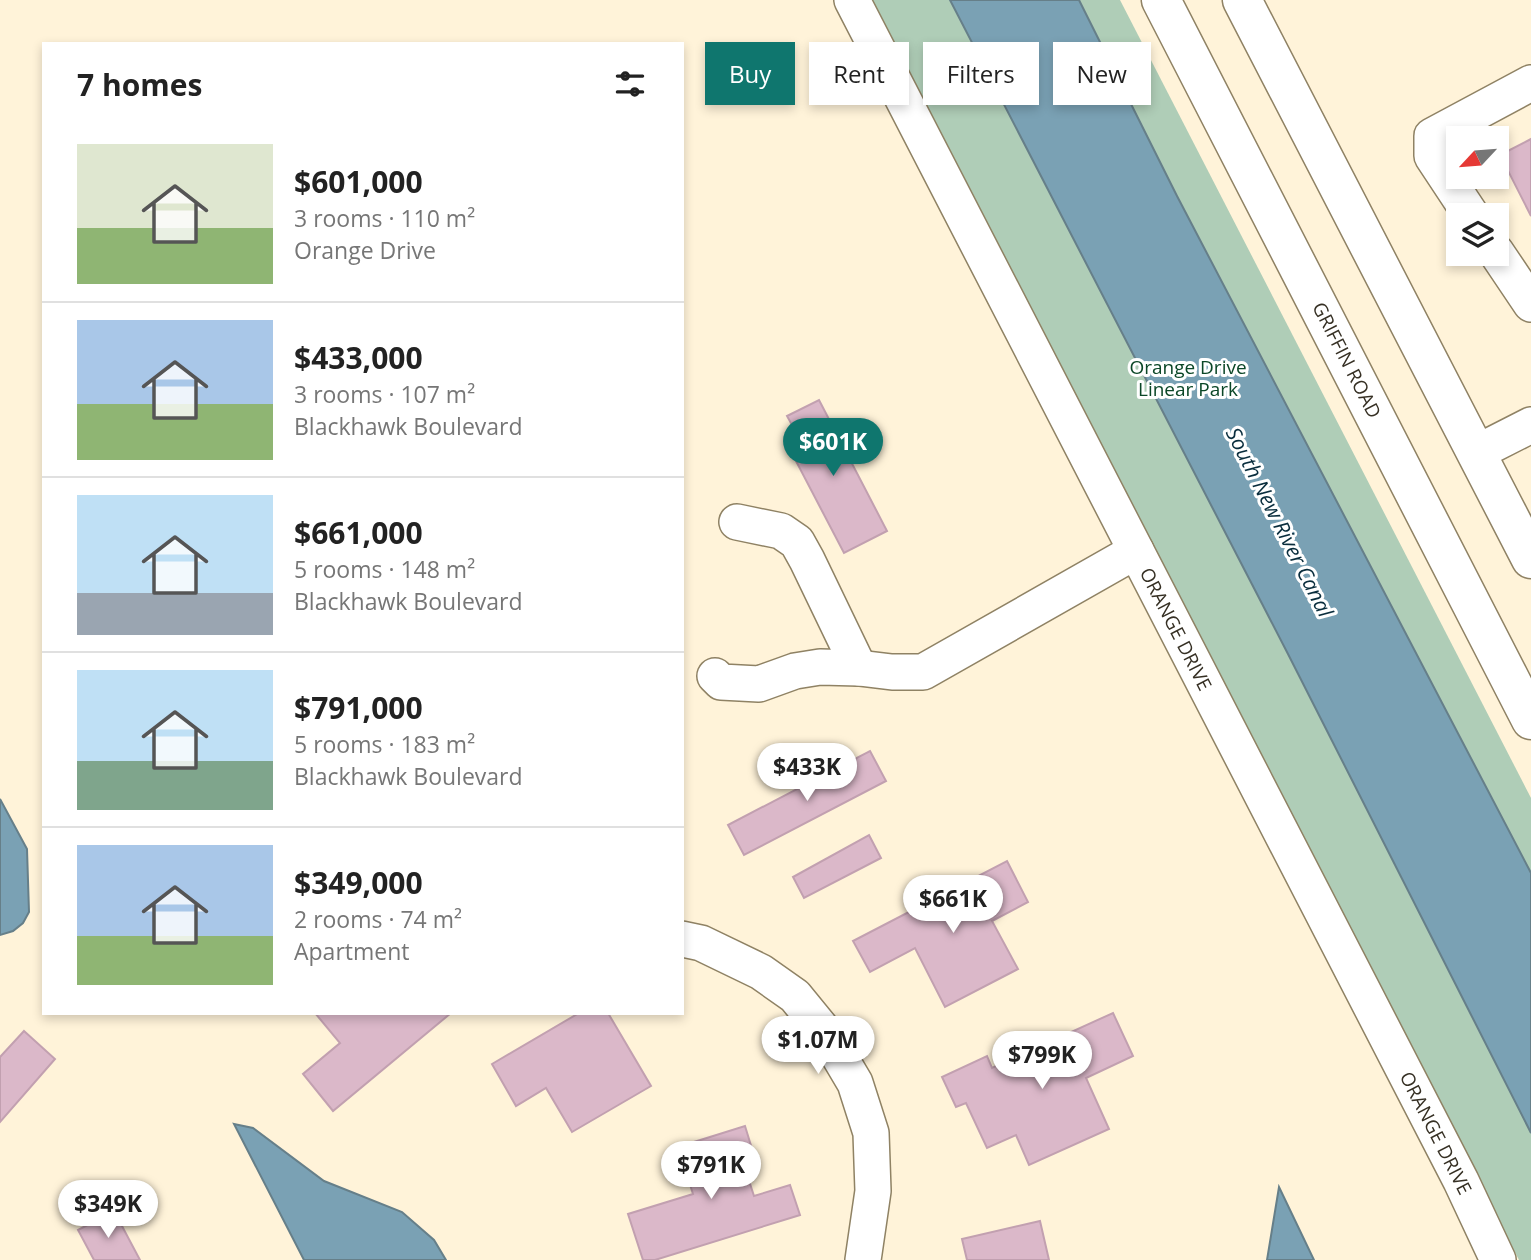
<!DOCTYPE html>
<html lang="en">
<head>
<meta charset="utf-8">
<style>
	body { margin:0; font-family:"Open Sans",sans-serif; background:#f2f2f2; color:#222; height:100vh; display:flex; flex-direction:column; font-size:26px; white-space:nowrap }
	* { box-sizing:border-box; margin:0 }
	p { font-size:23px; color:#767676 }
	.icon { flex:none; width:38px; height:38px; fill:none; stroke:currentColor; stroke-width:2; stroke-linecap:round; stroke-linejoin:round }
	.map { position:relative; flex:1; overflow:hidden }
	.sheet { position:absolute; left:42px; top:42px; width:642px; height:973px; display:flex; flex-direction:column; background:#fff; border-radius:0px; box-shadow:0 4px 10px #0003 }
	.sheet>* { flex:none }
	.top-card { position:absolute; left:705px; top:42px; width:665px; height:63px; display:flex; gap:14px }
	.needle { width:46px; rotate:244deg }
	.buttons { position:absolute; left:1446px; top:126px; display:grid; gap:14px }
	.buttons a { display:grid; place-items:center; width:63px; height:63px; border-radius:0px; background:#fff; box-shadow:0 4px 10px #0003; font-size:35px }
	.price { position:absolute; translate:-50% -60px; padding:0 16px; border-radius:24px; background:#fff; color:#222; font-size:23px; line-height:46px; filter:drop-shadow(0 2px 4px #0008) }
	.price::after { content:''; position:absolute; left:50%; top:42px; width:21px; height:16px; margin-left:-10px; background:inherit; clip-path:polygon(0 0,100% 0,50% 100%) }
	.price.on { background:#0f766e; color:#fff }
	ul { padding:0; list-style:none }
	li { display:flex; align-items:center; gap:21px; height:175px; padding:0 35px }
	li+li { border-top:2px solid #e0e0e0 }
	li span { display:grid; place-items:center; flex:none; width:196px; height:140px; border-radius:0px; color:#555 }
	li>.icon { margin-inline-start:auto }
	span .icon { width:84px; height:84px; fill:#fffc; stroke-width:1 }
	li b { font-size:30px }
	h2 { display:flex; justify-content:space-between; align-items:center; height:84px; padding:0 35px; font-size:30px }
	.pill { padding:0 24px; border-radius:0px; background:#fff; box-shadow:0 4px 10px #0003; font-size:24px; line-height:63px }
	.pill.on { background:#0f766e; color:#fff }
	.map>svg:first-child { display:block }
	.green { fill:#afcdb7 }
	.water { fill:#7aa1b4; stroke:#667f89; stroke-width:2 }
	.building { fill:#dbb8c9; stroke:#c2a0b0; stroke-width:2 }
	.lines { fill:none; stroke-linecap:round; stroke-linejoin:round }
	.minor-casing { stroke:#8f8264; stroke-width:38 }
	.major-casing { stroke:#8f8264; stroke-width:41 }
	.minor { stroke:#fff; stroke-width:35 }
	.major { stroke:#fff; stroke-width:38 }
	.labels { text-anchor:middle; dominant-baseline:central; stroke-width:6; stroke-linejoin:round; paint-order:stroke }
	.street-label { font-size:19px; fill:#363024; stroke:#fff }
	.park-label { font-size:19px; fill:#0b4727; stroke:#fff }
	.water-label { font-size:21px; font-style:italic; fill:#092d3d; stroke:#fff }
</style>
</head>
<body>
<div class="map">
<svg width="1531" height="1260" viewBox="0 0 1531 1260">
	<rect width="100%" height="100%" fill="#fff3d9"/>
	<path class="green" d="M 868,0 L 1120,0 L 1531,798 L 1531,1260 L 1519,1260 Z"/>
	<g class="water">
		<path d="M 950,0 L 1079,0 L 1177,196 L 1531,873 L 1531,1133 L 1288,654 Z"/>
		<path d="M 0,799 L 27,849 L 29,912 L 23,923 L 13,931 L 0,935 Z"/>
		<path d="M 234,1124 L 253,1128 L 324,1181 L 402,1212 L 434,1240 L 446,1260 L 304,1260 Z"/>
		<path d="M 1279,1187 L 1314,1260 L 1267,1260 Z"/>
	</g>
	<g class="building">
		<path d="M 1531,139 L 1531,216 L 1500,155 Z"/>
		<path d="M 819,400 L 887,531 L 844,553 L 785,440 L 797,434 L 787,416 Z"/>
		<path d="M 870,751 L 886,781 L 744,855 L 728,825 Z"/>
		<path d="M 869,835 L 881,858 L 804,898 L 793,877 Z"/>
		<path d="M 1007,861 L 1028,902 L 992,921 L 1018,969 L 945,1007 L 915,948 L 870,972 L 853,941 Z"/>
		<path d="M 315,1013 L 451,1013 L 333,1111 L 303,1074 L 340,1043 Z"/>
		<path d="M 579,1013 L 608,1013 L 651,1086 L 572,1132 L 546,1088 L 516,1106 L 492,1064 Z"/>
		<path d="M 1113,1013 L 1133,1056 L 1086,1078 L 1109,1129 L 1029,1165 L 1016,1135 L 987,1148 L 966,1103 L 956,1107 L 942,1077 L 987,1056 L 992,1068 Z"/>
		<path d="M 24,1031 L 55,1059 L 0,1122 L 0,1057 Z"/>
		<path d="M 745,1126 L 753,1152 L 741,1156 L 754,1196 L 790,1185 L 800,1215 L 655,1260 L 643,1260 L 628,1214 L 693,1194 L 678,1147 Z"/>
		<path d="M 114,1211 L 140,1260 L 94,1260 L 78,1230 Z"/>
		<path d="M 1040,1221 L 1049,1260 L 967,1260 L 962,1239 Z"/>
	</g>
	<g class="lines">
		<g class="minor-casing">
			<g id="minor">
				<path d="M 852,0 L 1461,1181 L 1498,1260"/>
				<path d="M 1471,215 L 1432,156 L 1432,136 L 1531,83"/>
				<path d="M 1496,252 L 1531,304"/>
				<path d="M 1476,453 L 1531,425"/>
				<path d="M 737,522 L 781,531 L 797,542 L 807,560 L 859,668"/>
				<path d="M 715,676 L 721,682 L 759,684 L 795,671 L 820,667 L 859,668 L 892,672 L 923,672 L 1136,551"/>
				<path d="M 682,939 L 701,943 L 761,972 L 795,996 L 826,1034 L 855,1083 L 871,1133 L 873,1191 L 863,1260"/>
			</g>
		</g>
		<g class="major-casing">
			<g id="major">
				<path d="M 1161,0 L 1531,720"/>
				<path d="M 1242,0 L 1531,559"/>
			</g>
		</g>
		<use href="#minor" class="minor"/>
		<use href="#major" class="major"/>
	</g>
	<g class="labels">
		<g class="street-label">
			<text transform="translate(1347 360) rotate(63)">GRIFFIN ROAD</text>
			<text transform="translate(1176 629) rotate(63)">ORANGE DRIVE</text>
			<text transform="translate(1436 1133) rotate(63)">ORANGE DRIVE</text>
		</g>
		<g class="park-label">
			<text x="1188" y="367">Orange Drive<tspan x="1188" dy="22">Linear Park</tspan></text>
		</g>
		<g class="water-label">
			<text transform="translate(1280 522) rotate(63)">South New River Canal</text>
		</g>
	</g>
</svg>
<div class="buttons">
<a><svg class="needle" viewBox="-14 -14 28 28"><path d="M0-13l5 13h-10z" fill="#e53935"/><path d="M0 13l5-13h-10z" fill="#767676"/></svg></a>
<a><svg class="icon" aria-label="layers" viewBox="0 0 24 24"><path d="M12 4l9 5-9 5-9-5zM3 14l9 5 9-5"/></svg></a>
</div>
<b class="price on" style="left:833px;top:478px">$601K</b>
<b class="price" style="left:807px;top:803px">$433K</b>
<b class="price" style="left:953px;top:935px">$661K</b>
<b class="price" style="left:818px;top:1076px">$1.07M</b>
<b class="price" style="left:1042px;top:1091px">$799K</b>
<b class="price" style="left:711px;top:1201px">$791K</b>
<b class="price" style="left:108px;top:1240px">$349K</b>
<div class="top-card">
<a class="pill on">Buy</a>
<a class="pill">Rent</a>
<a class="pill">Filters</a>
<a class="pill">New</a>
</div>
<section class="sheet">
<h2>7 homes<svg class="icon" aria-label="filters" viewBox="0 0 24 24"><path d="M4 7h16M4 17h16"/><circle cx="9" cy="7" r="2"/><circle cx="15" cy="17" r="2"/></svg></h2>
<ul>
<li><span style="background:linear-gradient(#dfe7d0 60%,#8fb573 0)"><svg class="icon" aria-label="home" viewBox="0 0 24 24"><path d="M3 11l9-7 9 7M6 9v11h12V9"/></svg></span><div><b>$601,000</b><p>3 rooms · 110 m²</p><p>Orange Drive</p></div></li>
<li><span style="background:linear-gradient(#a9c7e8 60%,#8fb573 0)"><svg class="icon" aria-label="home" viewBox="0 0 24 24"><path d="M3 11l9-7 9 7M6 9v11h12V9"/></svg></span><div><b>$433,000</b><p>3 rooms · 107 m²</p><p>Blackhawk Boulevard</p></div></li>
<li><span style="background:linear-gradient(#bfe0f5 70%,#9aa5b1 0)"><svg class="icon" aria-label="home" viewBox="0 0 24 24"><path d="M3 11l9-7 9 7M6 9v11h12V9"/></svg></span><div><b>$661,000</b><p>5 rooms · 148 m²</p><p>Blackhawk Boulevard</p></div></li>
<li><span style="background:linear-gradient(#bfe0f5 65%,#7fa58c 0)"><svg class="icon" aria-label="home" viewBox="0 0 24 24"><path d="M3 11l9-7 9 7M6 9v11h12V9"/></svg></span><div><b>$791,000</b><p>5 rooms · 183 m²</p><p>Blackhawk Boulevard</p></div></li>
<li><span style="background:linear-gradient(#a9c7e8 65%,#8fb573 0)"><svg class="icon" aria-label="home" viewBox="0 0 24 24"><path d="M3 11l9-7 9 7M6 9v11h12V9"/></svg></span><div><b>$349,000</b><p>2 rooms · 74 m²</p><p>Apartment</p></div></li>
</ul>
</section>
</div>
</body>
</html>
